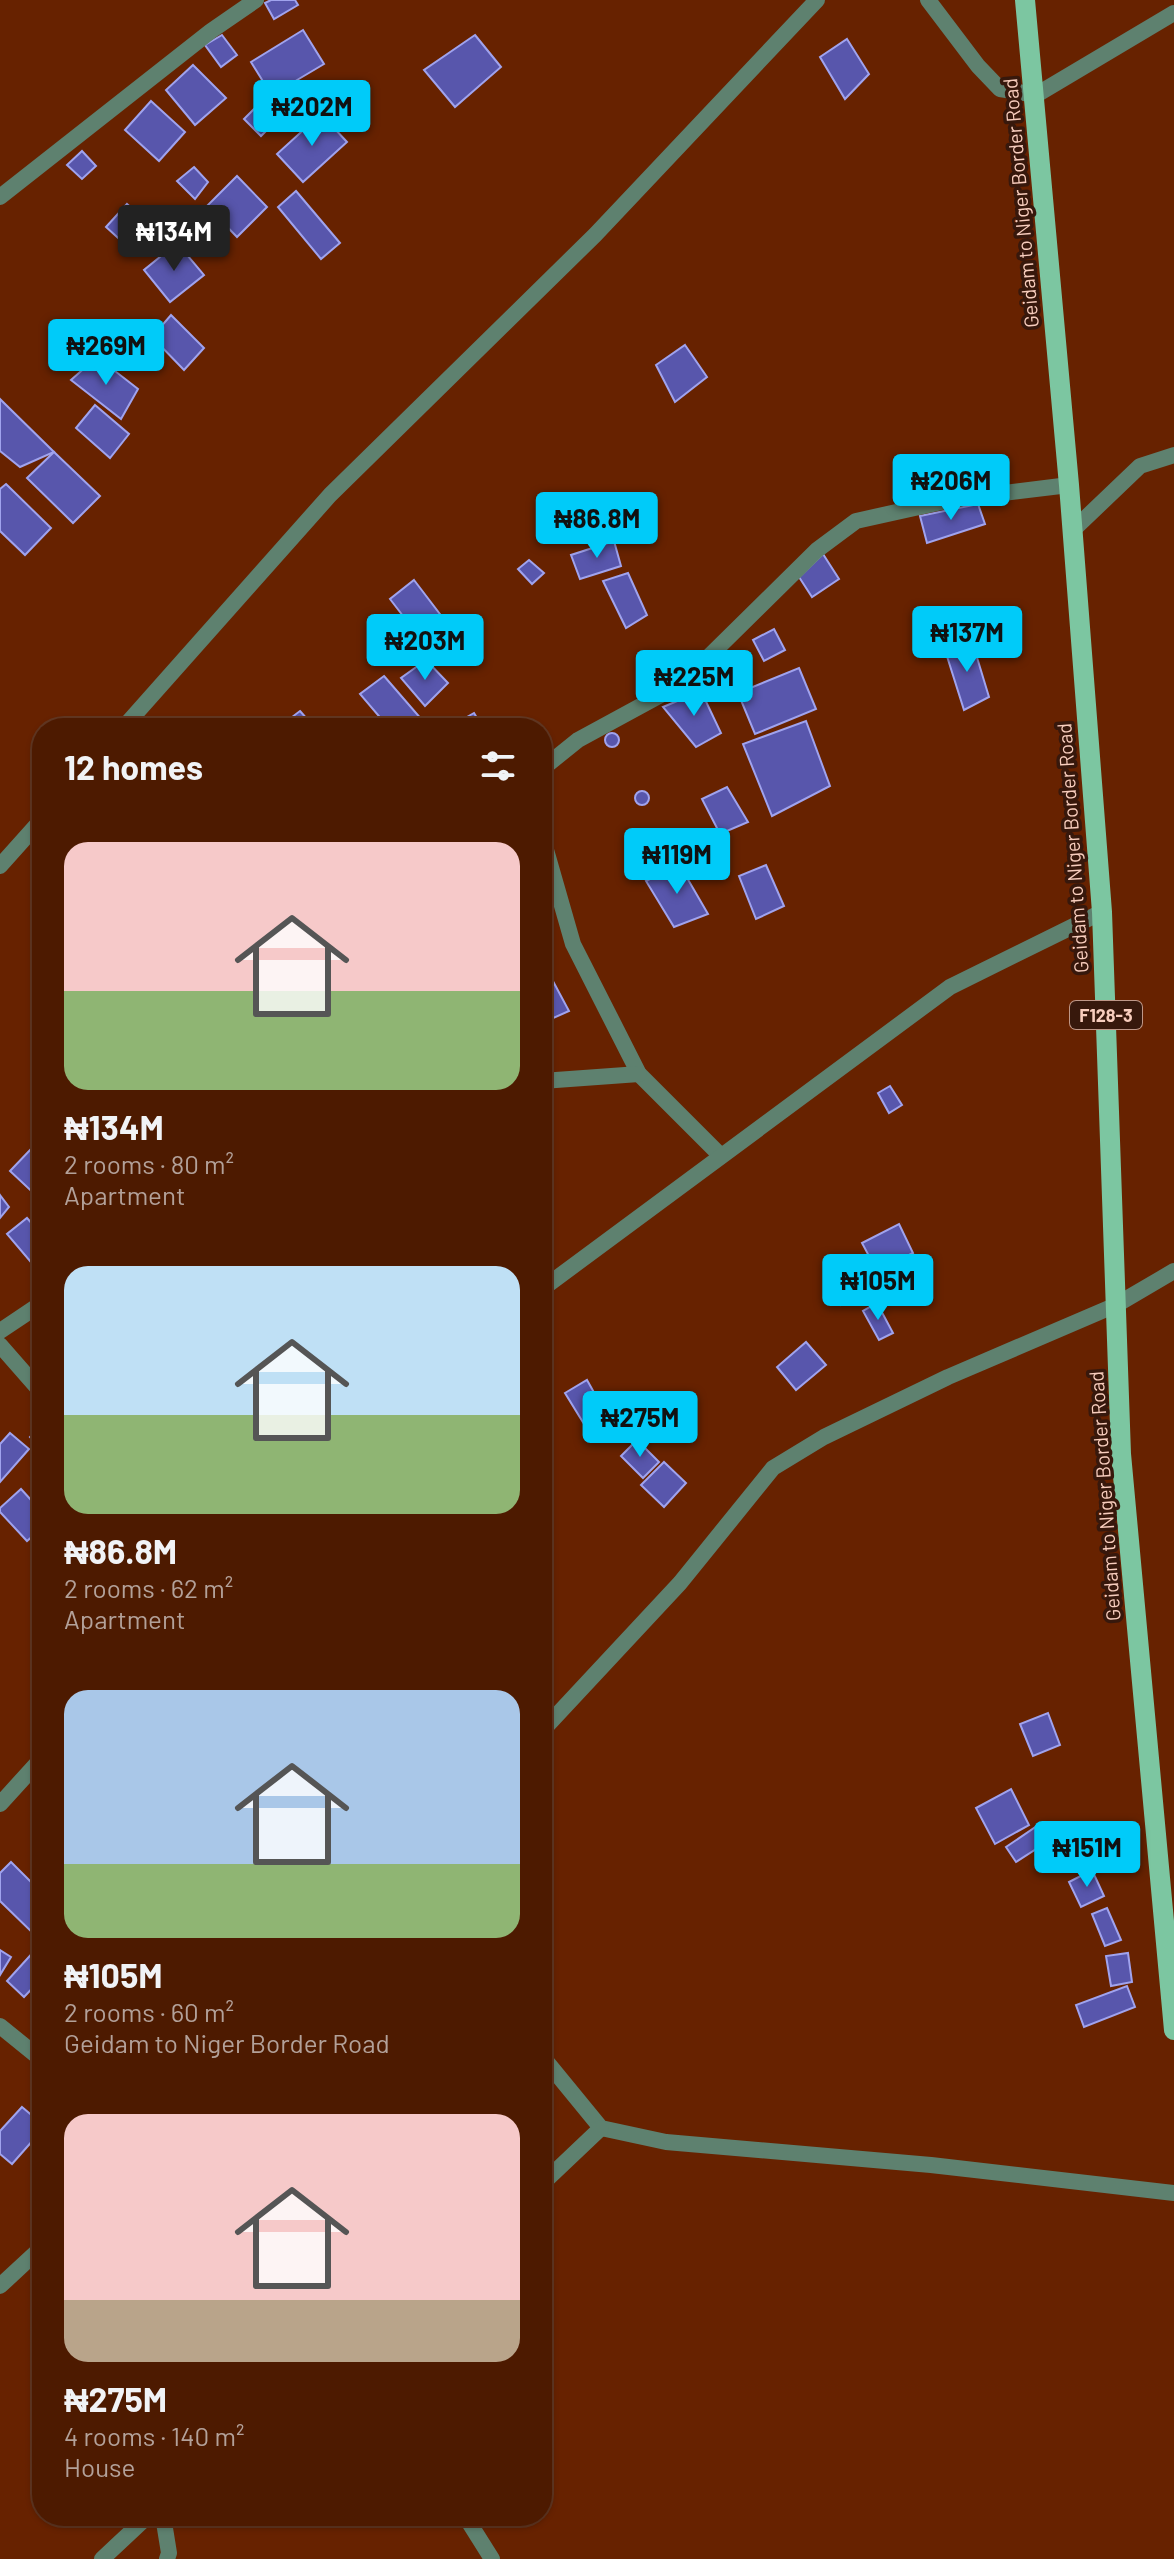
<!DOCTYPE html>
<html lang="en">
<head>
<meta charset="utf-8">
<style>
	body { margin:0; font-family:Barlow,sans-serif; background:#54230a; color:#f1f3f6; height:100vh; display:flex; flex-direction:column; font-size:30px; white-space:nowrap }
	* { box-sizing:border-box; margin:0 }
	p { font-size:26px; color:#b3a199 }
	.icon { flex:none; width:44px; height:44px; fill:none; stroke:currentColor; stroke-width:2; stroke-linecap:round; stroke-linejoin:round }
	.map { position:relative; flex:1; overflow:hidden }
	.sheet { position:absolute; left:32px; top:718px; width:520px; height:1808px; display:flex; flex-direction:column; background:#4d1a00; border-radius:32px; box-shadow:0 2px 6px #0004,0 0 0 2px #643822 }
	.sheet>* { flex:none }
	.price { position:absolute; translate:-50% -68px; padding:0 18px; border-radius:8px; background:#00cbf9; color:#111; font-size:26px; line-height:52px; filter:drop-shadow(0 2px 4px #0008) }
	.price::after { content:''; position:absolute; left:50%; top:48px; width:24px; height:18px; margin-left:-12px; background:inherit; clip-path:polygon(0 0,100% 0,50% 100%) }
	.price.on { background:#222; color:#fff }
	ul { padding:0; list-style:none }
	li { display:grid; align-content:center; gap:16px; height:424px; padding:0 32px }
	li span { display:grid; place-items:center; height:248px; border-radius:24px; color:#555 }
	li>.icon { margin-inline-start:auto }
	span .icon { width:144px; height:144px; fill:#fffc; stroke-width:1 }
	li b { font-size:34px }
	h2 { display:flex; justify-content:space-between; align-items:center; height:96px; padding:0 32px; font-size:34px }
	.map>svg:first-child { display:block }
	.building { fill:#5856ac; stroke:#a0a3ee; stroke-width:2 }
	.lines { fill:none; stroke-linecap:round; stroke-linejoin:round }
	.minor { stroke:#5e816f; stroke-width:16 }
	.primary { stroke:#7cc6a1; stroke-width:20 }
	.labels { text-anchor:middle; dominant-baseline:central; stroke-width:7; stroke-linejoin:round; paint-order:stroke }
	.shield { fill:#37180c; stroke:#be9788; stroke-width:2 }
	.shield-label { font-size:18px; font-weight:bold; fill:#f8cdbd }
	.street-label { font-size:20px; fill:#f8cdbd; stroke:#37180c }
</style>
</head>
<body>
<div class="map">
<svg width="1174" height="2559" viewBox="0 0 1174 2559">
	<rect width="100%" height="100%" fill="#672200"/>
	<g class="building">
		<path d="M 271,0 L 295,0 L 298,5 L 274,19 L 265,3 Z"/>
		<path d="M 303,30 L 324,64 L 292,83 L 302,100 L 282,112 L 251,62 Z"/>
		<path d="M 222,35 L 237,55 L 221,67 L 205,45 Z"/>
		<path d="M 475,35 L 501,67 L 455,107 L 424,70 Z"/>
		<path d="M 847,39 L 869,74 L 845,99 L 820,57 Z"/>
		<path d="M 193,65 L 226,98 L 195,125 L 166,90 Z"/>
		<path d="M 151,101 L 185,132 L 159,161 L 125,130 Z"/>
		<path d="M 261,102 L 278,119 L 261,136 L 244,119 Z"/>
		<path d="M 321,114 L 347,142 L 303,182 L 277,154 Z"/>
		<path d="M 82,151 L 96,166 L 82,179 L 67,165 Z"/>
		<path d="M 194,167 L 208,182 L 195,199 L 177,181 Z"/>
		<path d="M 237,176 L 267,207 L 237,237 L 207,206 Z"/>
		<path d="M 296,191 L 340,243 L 321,259 L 278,207 Z"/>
		<path d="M 127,204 L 148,223 L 127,246 L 106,227 Z"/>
		<path d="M 177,243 L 204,275 L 170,302 L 144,270 Z"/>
		<path d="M 171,315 L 204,348 L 184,370 L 152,337 Z"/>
		<path d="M 685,345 L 707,377 L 675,402 L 656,365 Z"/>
		<path d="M 97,357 L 138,389 L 121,419 L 71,380 Z"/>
		<path d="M 0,399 L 54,452 L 20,467 L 0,451 Z"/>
		<path d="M 95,405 L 129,434 L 110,458 L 76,428 Z"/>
		<path d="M 54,452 L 100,496 L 73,523 L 27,478 Z"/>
		<path d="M 6,484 L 51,528 L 25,555 L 0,531 L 0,489 Z"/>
		<path d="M 978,504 L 985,524 L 927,543 L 920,516 Z"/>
		<path d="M 614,541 L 621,566 L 580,579 L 571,555 Z"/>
		<path d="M 823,554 L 839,579 L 812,597 L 799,577 Z"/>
		<path d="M 529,560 L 544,573 L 532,584 L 518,569 Z"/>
		<path d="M 628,573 L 647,615 L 626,628 L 603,581 Z"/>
		<path d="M 414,580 L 452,630 L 430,651 L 390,599 Z"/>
		<path d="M 774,629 L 785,650 L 764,661 L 753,640 Z"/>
		<path d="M 972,641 L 989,697 L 964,710 L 945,650 Z"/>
		<path d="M 426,660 L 448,683 L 425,706 L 401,678 Z"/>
		<path d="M 799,668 L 816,709 L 755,734 L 738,693 Z"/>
		<path d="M 384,676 L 429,728 L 389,728 L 360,694 Z"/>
		<path d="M 701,691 L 721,733 L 696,747 L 663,707 Z"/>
		<path d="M 300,711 L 315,728 L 279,727 Z"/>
		<path d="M 474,713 L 483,728 L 454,728 L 453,725 Z"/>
		<path d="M 806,721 L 830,786 L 772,816 L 743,744 Z"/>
		<circle cx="612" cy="740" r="7"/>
		<path d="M 727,787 L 748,822 L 720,834 L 702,799 Z"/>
		<circle cx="642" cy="798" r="7"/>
		<path d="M 679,864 L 708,914 L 674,927 L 646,881 Z"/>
		<path d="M 766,865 L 784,906 L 756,919 L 739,876 Z"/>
		<path d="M 547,970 L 569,1011 L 542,1023 L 542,972 Z"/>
		<path d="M 890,1086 L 902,1105 L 889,1113 L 878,1093 Z"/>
		<path d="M 32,1148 L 42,1158 L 42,1201 L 10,1171 Z"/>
		<path d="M 0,1195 L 9,1207 L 0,1218 Z"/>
		<path d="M 27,1218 L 42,1235 L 42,1250 L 30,1261 L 7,1234 Z"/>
		<path d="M 899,1224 L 913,1253 L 877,1271 L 862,1243 Z"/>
		<path d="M 850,1263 L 865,1293 L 841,1305 L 826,1274 Z"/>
		<path d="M 877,1303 L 893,1333 L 879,1340 L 863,1311 Z"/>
		<path d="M 806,1342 L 826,1365 L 796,1390 L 777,1367 Z"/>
		<path d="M 587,1380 L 605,1412 L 584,1424 L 565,1393 Z"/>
		<path d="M 42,1425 L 42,1450 L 30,1437 Z"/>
		<path d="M 10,1433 L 29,1449 L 0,1482 L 0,1444 Z"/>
		<path d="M 637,1440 L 659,1462 L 643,1478 L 621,1456 Z"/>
		<path d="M 664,1462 L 686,1483 L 664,1507 L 641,1485 Z"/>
		<path d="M 21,1489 L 42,1512 L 42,1528 L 27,1541 L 0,1512 L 0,1508 Z"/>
		<path d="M 1048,1713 L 1060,1745 L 1033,1756 L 1020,1724 Z"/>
		<path d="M 1011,1789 L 1029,1825 L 995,1844 L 976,1808 Z"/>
		<path d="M 1037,1826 L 1047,1842 L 1016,1862 L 1006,1847 Z"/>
		<path d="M 11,1862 L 42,1893 L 42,1942 L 0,1901 L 0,1873 Z"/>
		<path d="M 1092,1870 L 1104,1896 L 1081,1907 L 1069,1882 Z"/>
		<path d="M 1107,1908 L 1121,1940 L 1105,1946 L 1092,1914 Z"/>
		<path d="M 37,1948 L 42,1953 L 42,1978 L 24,1997 L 7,1981 Z"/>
		<path d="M 0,1950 L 11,1957 L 0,1975 Z"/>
		<path d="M 1128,1953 L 1132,1982 L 1111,1986 L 1106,1956 Z"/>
		<path d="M 1127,1986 L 1135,2007 L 1084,2027 L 1076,2005 Z"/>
		<path d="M 22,2107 L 42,2124 L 42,2130 L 12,2164 L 0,2154 L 0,2131 Z"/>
	</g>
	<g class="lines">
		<g class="minor">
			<path d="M 928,0 L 978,66 L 1000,89 L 1036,95 L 1174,13"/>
			<path d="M 0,197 L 211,31 L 256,0"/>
			<path d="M 1072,531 L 1140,466 L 1174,455"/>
			<path d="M 123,728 L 330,495 L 595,235 L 817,0"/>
			<path d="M 542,769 L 578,740 L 681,684 L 817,550 L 856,521 L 955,499 L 1069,485"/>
			<path d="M 542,836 L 573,944 L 639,1074 L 721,1156"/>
			<path d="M 0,866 L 42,819"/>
			<path d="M 542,1081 L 639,1074"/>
			<path d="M 542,1289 L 950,987 L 1102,912"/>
			<path d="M 0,1331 L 42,1303"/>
			<path d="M 0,1345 L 42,1393"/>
			<path d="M 542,1731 L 680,1583 L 773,1468 L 824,1437 L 948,1377 L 1116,1305 L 1174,1271"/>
			<path d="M 0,1804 L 42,1758"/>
			<path d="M 0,2026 L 42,2060"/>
			<path d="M 542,2056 L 601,2128 L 666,2142 L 931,2165 L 1174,2193"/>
			<path d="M 542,2184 L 601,2128"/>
			<path d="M 0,2286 L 42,2247"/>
			<path d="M 163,2516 L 169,2553 L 167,2559"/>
			<path d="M 465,2516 L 492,2559"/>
			<path d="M 102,2559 L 148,2516"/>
		</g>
		<path class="primary" d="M 1025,0 L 1069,485 L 1102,912 L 1121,1454 L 1174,2030"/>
	</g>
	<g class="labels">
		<rect class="shield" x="1070" y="1001" width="72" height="28" rx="6"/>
		<g class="shield-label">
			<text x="1106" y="1015">F128-3</text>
		</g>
		<g class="street-label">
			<text transform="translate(1020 203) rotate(-95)">Geidam to Niger Border Road</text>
			<text transform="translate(1072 848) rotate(-94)">Geidam to Niger Border Road</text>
			<text transform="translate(1104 1496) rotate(-94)">Geidam to Niger Border Road</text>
		</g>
	</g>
</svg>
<b class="price" style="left:312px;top:148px">₦202M</b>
<b class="price on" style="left:174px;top:273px">₦134M</b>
<b class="price" style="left:106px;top:387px">₦269M</b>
<b class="price" style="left:951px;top:522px">₦206M</b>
<b class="price" style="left:597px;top:560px">₦86.8M</b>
<b class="price" style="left:967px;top:674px">₦137M</b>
<b class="price" style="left:425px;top:682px">₦203M</b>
<b class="price" style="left:694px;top:718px">₦225M</b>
<b class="price" style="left:677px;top:896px">₦119M</b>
<b class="price" style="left:878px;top:1322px">₦105M</b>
<b class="price" style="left:640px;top:1459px">₦275M</b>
<b class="price" style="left:1087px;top:1889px">₦151M</b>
<section class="sheet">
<h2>12 homes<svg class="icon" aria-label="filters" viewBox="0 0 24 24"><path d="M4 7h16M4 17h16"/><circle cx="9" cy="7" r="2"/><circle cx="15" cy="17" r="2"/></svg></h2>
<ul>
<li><span style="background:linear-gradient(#f6c9c9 60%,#8fb573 0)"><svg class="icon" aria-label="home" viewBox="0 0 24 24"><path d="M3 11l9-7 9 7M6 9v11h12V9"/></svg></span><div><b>₦134M</b><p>2 rooms · 80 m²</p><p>Apartment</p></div></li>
<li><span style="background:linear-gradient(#bfe0f5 60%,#8fb573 0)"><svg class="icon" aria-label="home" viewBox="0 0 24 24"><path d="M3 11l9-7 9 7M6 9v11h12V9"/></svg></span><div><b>₦86.8M</b><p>2 rooms · 62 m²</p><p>Apartment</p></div></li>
<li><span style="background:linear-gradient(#a9c7e8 70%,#8fb573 0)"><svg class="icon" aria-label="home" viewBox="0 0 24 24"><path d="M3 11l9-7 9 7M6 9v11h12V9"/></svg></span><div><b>₦105M</b><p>2 rooms · 60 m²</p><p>Geidam to Niger Border Road</p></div></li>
<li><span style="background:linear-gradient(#f6c9c9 75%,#b9a48a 0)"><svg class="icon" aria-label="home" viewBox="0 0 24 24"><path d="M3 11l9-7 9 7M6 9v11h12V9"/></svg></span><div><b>₦275M</b><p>4 rooms · 140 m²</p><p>House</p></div></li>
</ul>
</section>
</div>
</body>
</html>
